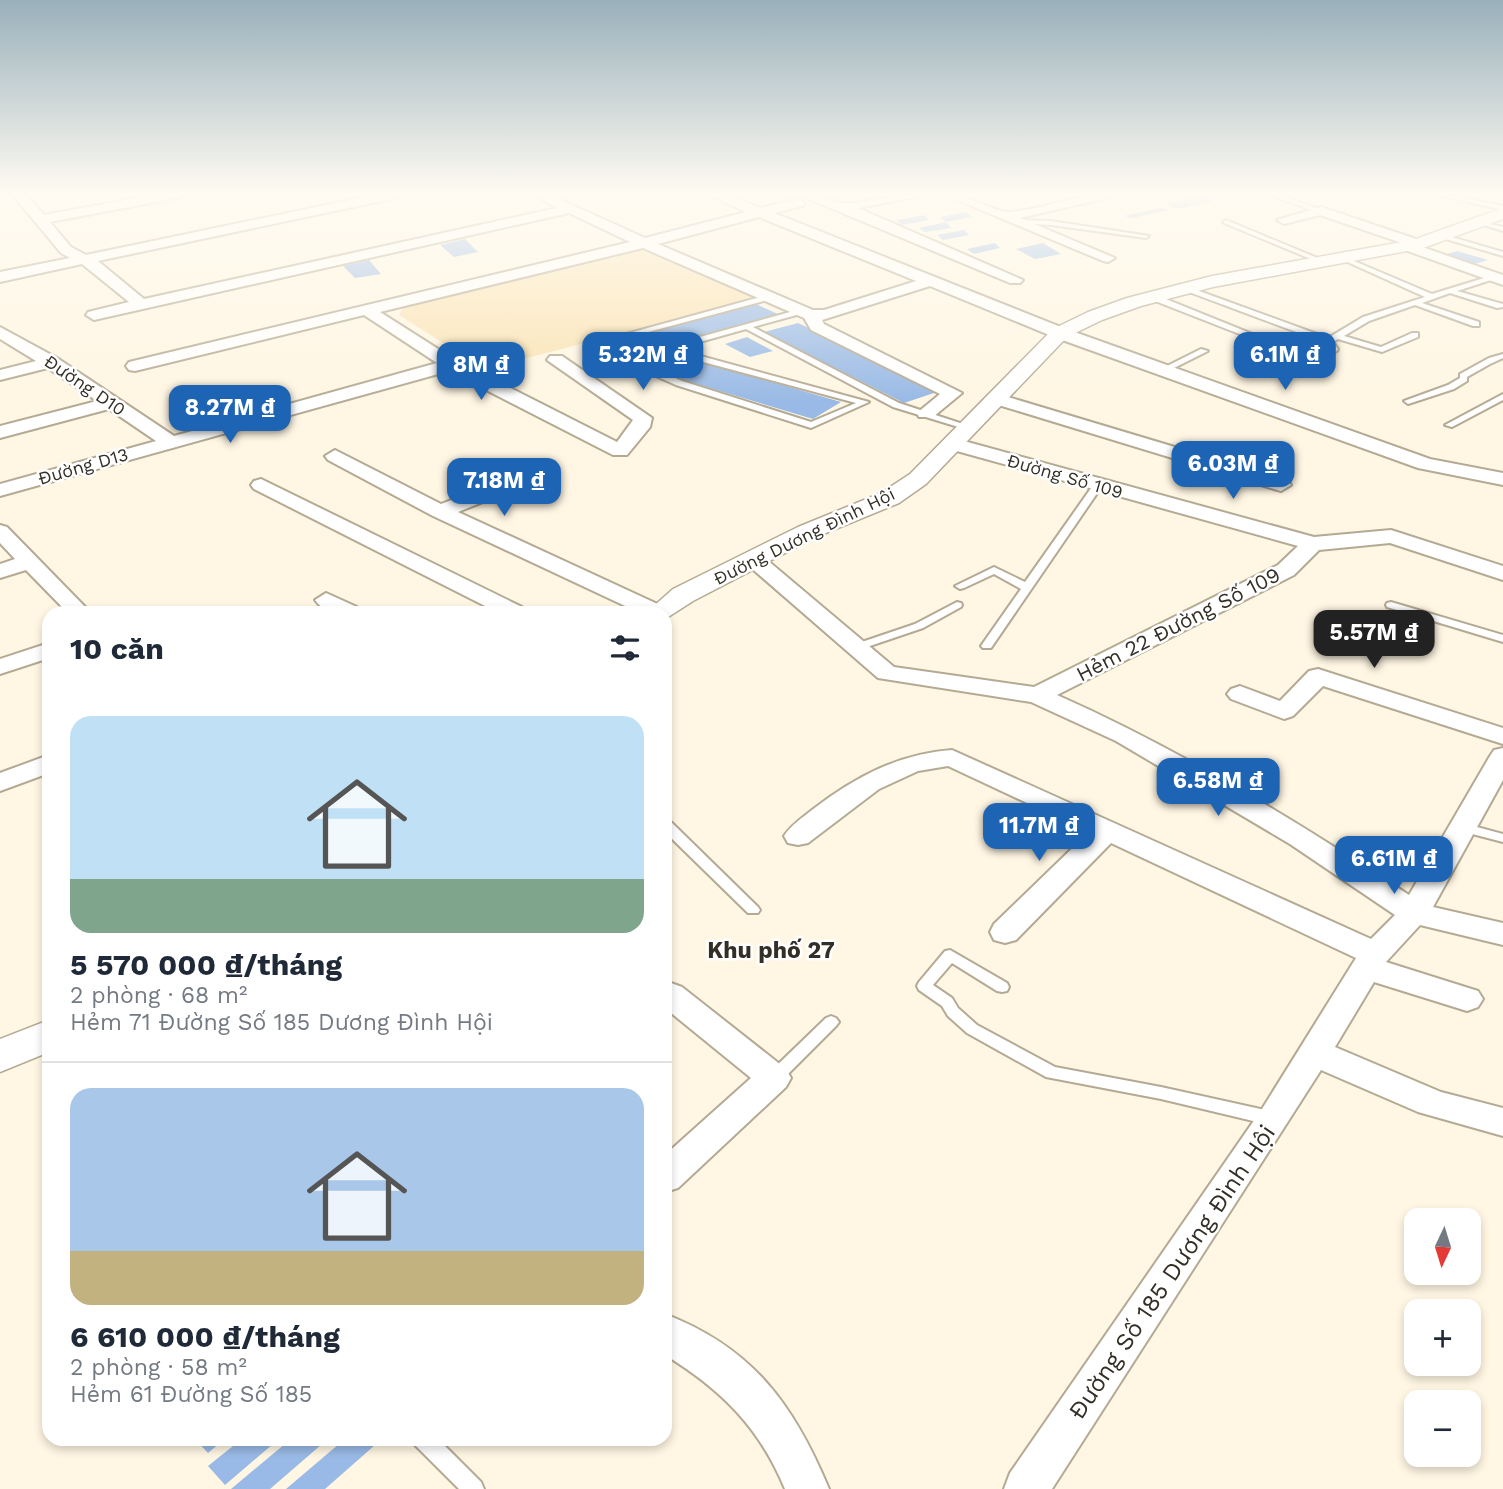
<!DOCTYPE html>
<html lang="vi">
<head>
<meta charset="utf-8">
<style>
	body { margin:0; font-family:"Work Sans",sans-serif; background:#f2f2f3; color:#1f2937; height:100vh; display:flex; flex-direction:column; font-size:26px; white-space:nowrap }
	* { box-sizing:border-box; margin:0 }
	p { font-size:23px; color:#747a83 }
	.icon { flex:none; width:38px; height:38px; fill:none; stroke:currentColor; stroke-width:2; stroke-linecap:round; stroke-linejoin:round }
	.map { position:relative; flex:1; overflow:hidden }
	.panel { position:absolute; left:42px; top:606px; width:630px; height:840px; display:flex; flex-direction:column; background:#fff; border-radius:21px; box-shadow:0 4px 10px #0003 }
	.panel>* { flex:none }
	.needle { width:46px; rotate:184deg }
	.tools { position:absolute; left:1404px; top:1208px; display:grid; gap:14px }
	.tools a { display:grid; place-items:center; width:77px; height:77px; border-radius:14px; background:#fff; box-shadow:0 4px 10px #0003; font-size:35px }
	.price { position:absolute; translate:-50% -60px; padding:0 16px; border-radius:14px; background:#1e64b4; color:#fff; font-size:23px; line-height:46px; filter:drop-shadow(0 2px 4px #0008) }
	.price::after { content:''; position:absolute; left:50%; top:42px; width:21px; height:16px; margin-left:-10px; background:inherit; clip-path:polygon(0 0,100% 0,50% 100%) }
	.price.selected { background:#222; color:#fff }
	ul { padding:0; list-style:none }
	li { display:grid; align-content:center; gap:14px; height:371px; padding:0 28px }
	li+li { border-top:2px solid #e0e1e3 }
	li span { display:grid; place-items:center; height:217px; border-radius:21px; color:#555 }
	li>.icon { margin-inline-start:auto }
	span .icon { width:126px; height:126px; fill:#fffc; stroke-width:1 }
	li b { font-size:30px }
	h2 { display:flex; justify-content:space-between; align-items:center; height:84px; padding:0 28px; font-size:30px }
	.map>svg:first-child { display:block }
	.green { fill:#fae3b4 }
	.building { fill:#99bae6 }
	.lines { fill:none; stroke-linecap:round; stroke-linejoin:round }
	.service-casing { stroke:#b4aa94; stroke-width:4 }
	.minor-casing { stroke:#b4aa94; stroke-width:4 }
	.tertiary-casing { stroke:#b4aa94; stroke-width:3 }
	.service { fill:#fff; fill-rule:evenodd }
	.minor { fill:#fff; fill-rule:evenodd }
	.tertiary { fill:#fff; fill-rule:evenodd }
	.labels { text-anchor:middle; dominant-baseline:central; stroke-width:5; stroke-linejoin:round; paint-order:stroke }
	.far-street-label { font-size:18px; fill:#332f26; stroke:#fff }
	.street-label { font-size:21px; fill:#332f26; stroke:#fff }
	.neighbourhood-label { font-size:23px; font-weight:bold; fill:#332f26; stroke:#fff }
	.near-street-label { font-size:24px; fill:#332f26; stroke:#fff }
</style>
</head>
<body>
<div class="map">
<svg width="1503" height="1489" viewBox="0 0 1503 1489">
	<rect width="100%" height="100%" fill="#fff6e3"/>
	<path class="green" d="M 641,249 L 755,296 L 757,299 L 495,366 L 479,366 L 399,315 L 403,308 Z"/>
	<g class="building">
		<path d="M 1200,196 L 1215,201 L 1179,209 L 1165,204 Z"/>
		<path d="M 1161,208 L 1169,210 L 1132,218 L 1124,216 Z"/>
		<path d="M 966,212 L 972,217 L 946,222 L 940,217 Z"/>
		<path d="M 924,215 L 929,220 L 902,225 L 897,220 Z"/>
		<path d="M 946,222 L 951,228 L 925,232 L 919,228 Z"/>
		<path d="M 964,230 L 969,235 L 943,240 L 937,235 Z"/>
		<path d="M 465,239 L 478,252 L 454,257 L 440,245 Z"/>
		<path d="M 995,243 L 1000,248 L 974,254 L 967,249 Z"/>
		<path d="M 1043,243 L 1061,254 L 1035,259 L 1016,249 Z"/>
		<path d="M 1457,251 L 1488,260 L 1475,264 L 1444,255 Z"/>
		<path d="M 369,260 L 381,274 L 355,278 L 343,266 Z"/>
		<path d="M 754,303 L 782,316 L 639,356 L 612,341 Z"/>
		<path d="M 798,323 L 940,391 L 904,403 L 764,332 Z"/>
		<path d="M 747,337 L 773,351 L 750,357 L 725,344 Z"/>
		<path d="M 693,359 L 841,402 L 813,419 L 663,374 Z"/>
		<path d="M 194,1438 L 226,1438 L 208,1453 Z"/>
		<path d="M 243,1438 L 280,1438 L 225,1485 L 208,1466 Z"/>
		<path d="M 292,1438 L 329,1438 L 270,1489 L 231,1489 Z"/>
		<path d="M 346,1438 L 383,1438 L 325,1489 L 286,1489 Z"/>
	</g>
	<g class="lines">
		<g class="service-casing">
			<g id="service">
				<path d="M 1275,194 L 1281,194 L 1280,195 L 1324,211 L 1319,212 L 1274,197 Z"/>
				<path d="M 1433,194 L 1443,194 L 1503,206 L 1503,210 Z"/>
				<path d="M 1018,220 L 1051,221 L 1149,236 L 1146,238 L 1051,225 L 1016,223 L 1015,222 Z"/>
				<path d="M 1226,220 L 1327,262 L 1328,263 L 1323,264 L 1224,223 L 1223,222 Z"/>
				<path d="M 1481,222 L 1503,227 L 1503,231 L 1481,224 Z"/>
				<path d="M 1441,234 L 1503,252 L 1503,256 L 1439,237 L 1438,236 Z"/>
				<path d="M 1343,258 L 1347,258 L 1432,294 L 1494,275 L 1494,279 L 1457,291 L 1503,304 L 1503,307 L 1497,308 L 1450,293 L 1422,303 L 1479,322 L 1479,326 L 1473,326 L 1415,305 L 1369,321 L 1344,336 L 1381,347 L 1412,333 L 1418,333 L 1418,337 L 1382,352 L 1338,339 L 1333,342 L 1338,349 L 1337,351 L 1301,365 L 1297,363 L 1298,361 L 1329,348 L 1326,343 L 1181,289 L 1188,287 L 1328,338 L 1363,317 L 1425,297 L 1343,260 Z"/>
				<path d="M 768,295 L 772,297 L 771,299 L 607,343 L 628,357 L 801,309 L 804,309 L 804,313 L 753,327 L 899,403 L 972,427 L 965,429 L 893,407 L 746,329 L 675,349 L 869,402 L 811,428 L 676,385 L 624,362 L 597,342 ZM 666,351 L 666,352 L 856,403 L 811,422 L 682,381 L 635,360 Z"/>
				<path d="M 1150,295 L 1156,295 L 1277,344 L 1240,354 L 1240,350 L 1265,344 L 1150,299 Z"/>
				<path d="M 1201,349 L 1208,351 L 1168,371 L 1161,369 Z"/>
				<path d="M 1503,354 L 1503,358 L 1490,364 L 1467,377 L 1467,381 L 1454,389 L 1408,404 L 1404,401 L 1448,385 L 1460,378 L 1460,374 L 1489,358 Z"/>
				<path d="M 1503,394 L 1503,400 L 1452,427 L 1445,425 Z"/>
				<path d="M 1097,483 L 1102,486 L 991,648 L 983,648 L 981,646 L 1021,589 L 994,574 L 964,588 L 960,589 L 955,586 L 994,567 L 1025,582 L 1094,484 Z"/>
				<path d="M 957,602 L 961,603 L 962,605 L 961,607 L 923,628 L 861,649 L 853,649 L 851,647 L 853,645 L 915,624 Z"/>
				<path d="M 1391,602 L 1503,635 L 1503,642 L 1387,607 L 1386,605 L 1387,603 Z"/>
				<path d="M 665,820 L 670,821 L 758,907 L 760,910 L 758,913 L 748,913 L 665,832 Z"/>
				<path d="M 1462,823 L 1503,834 L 1503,842 L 1457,830 L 1455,827 Z"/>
				<path d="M 950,950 L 1007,983 L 1009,987 L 1007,991 L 1002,992 L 997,991 L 952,963 L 933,985 L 952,998 L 958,1008 L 977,1025 L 1055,1067 L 1161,1087 L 1274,1112 L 1280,1114 L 1282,1119 L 1280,1124 L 1274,1126 L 1161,1099 L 1046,1077 L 967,1033 L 948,1016 L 942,1006 L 919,990 L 917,986 L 919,982 L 945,951 Z"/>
				<path d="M 831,1016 L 836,1018 L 839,1022 L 836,1026 L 780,1082 L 774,1084 L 768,1082 L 766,1078 L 768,1074 L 826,1018 Z"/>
				<path d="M 412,1438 L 437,1438 L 481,1482 L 484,1489 L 459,1489 L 415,1445 Z"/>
			</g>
		</g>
		<g class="minor-casing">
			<g id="minor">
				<path d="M 12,194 L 26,194 L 44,215 L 158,194 L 184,194 L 177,198 L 50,222 L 71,247 L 86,255 L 379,194 L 403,194 L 396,198 L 98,261 L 144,299 L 557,208 L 532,194 L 548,194 L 645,238 L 746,212 L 707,194 L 724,194 L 761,208 L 798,199 L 805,203 L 803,206 L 774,213 L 1066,329 L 1430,459 L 1503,473 L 1503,485 L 1418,468 L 1054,337 L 930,286 L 822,320 L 824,324 L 962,393 L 933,417 L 919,417 L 917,413 L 940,394 L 811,330 L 804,318 L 643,248 L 380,312 L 457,361 L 617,442 L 633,420 L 547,360 L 550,356 L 562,356 L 652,418 L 650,427 L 627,455 L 613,455 L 449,371 L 0,496 L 0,484 L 156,441 L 109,409 L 0,438 L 0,426 L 97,401 L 48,368 L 0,380 L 0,370 L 36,361 L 0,339 L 0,327 L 57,358 L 174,436 L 437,363 L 364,315 L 135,371 L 129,370 L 126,366 L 129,362 L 630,242 L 569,213 L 94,320 L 86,315 L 88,312 L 129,302 L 82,264 L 0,282 L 0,272 L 70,258 L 61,253 ZM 759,217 L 916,281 L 824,310 L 813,310 L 658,244 Z"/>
				<path d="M 797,194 C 815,193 829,202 846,203 C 869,203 893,194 917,194 L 916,197 L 858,208 L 1023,280 L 1020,283 L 1010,283 Z"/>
				<path d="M 943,194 C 967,194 995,213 1010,212 C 1045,209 1077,194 1112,194 L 1111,197 L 1020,218 L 1115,258 L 1108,262 L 1103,261 Z"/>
				<path d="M 1321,207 L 1422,241 L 1422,247 L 1503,275 L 1503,285 L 1402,249 L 1402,243 L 1320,215 L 1284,224 L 1277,220 Z"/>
				<path d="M 998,394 L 1288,481 L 1291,485 L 1281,491 L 1274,489 L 992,403 L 989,399 Z"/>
				<path d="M 953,438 L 1314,537 L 1391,530 L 1503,566 L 1503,580 L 1390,543 L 1319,550 L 1294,575 L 1057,695 C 1181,750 1296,821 1409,895 L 1490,756 L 1494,750 L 1503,748 L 1503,780 L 1433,907 L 1503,923 L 1503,945 L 1420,925 L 1386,962 L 1478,991 L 1483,999 L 1478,1007 L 1467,1011 L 1374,982 L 1335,1047 L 1441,1092 L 1503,1108 L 1503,1136 L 1418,1112 L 1321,1070 L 1052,1489 L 1004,1489 L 1010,1473 L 1262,1109 L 1356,958 L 1111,843 L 1016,940 L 1005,943 L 994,940 L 990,932 L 994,924 L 1089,832 L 948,766 L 918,771 L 879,789 L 808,843 L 798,845 L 788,843 L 784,836 C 791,825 802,818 812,810 C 855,777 898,754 952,750 L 1371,939 L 1395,915 L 1290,844 L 1116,741 L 1031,702 L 878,678 L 742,560 L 745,555 L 761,555 L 894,667 L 1034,687 L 1278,565 L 1298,546 L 946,448 L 943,444 Z"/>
				<path d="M 335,450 L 441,504 L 531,469 L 545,469 L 548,473 L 545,477 L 458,512 L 664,607 L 668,612 L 665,616 L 665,612 L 638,612 L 433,516 L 328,460 L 325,456 Z"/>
				<path d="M 261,479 L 522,607 L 526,612 L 497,612 L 254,489 L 251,485 L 254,481 Z"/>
				<path d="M 0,525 L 7,527 L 90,612 L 67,612 L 26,570 L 0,578 L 0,564 L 15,559 L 0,543 Z"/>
				<path d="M 326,593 L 357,607 L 361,612 C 344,613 325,615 315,600 Z"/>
				<path d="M 49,643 L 49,658 L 0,674 L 0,659 Z"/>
				<path d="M 1318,669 L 1503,728 L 1503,744 L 1323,686 L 1293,716 L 1284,719 L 1231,699 L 1227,694 L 1231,689 L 1240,686 L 1280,701 L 1309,671 Z"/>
				<path d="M 49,755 L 49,773 L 0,791 L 0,773 Z"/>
				<path d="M 671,983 L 682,987 L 786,1069 L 791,1078 L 786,1087 L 678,1188 L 665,1192 L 665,1155 L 751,1078 L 665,1008 L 665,985 Z"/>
				<path d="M 665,1314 C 753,1348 794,1405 829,1489 L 785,1489 C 760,1428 721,1389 665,1355 Z"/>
			</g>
		</g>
		<g class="tertiary-casing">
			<g id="tertiary">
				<path d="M 1503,208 L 1503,219 L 1423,248 L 1213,287 L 1141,306 L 1102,320 L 1067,337 L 926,484 L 899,503 L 816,537 L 693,601 L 665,619 L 665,612 L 647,612 L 673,589 L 798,527 L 881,493 L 910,474 L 1053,329 L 1088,312 L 1127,298 L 1212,276 L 1413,240 Z"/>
				<path d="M 49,1020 L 49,1052 L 0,1072 L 0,1039 Z"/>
			</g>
		</g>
		<use href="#service" class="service"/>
		<use href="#minor" class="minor"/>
		<use href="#tertiary" class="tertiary"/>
	</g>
	<linearGradient id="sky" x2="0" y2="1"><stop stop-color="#99b0bb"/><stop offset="0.48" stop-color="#fffbf2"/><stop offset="1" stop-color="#fffbf2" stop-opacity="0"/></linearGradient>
	<rect width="1503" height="402" fill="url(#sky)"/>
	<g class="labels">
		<g class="far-street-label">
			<text transform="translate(85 385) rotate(34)">Đường D10</text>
			<text transform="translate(83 466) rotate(-16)">Đường D13</text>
			<text transform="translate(1065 476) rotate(16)">Đường Số 109</text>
			<text transform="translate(804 536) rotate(-26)">Đường Dương Đình Hội</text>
		</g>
		<g class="street-label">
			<text transform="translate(1178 624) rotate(-27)">Hẻm 22 Đường Số 109</text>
		</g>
		<g class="neighbourhood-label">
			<text x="771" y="950">Khu phố 27</text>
		</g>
		<g class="near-street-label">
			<text transform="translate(1172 1272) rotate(-56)">Đường Số 185 Dương Đình Hội</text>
		</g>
	</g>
</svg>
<div class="tools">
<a><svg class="needle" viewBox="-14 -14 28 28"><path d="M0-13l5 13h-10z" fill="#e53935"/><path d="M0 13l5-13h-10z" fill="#747a83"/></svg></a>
<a>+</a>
<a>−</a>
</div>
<b class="price" style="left:643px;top:392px">5.32M ₫</b>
<b class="price" style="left:1285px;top:392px">6.1M ₫</b>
<b class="price" style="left:481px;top:402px">8M ₫</b>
<b class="price" style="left:230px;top:445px">8.27M ₫</b>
<b class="price" style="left:1233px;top:501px">6.03M ₫</b>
<b class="price" style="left:504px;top:518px">7.18M ₫</b>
<b class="price selected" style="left:1374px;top:670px">5.57M ₫</b>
<b class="price" style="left:1218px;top:818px">6.58M ₫</b>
<b class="price" style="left:1039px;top:863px">11.7M ₫</b>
<b class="price" style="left:1394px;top:896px">6.61M ₫</b>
<section class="panel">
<h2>10 căn<svg class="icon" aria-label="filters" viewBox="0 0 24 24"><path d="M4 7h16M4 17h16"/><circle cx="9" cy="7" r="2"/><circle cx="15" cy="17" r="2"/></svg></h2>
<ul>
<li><span style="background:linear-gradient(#bfe0f5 75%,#7fa58c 0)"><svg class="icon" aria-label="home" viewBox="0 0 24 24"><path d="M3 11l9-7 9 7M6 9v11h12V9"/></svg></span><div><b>5 570 000 ₫/tháng</b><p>2 phòng · 68 m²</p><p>Hẻm 71 Đường Số 185 Dương Đình Hội</p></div></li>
<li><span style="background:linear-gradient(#a9c7e8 75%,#c2b280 0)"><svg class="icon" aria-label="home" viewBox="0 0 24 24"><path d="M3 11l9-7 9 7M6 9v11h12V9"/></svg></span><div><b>6 610 000 ₫/tháng</b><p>2 phòng · 58 m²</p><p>Hẻm 61 Đường Số 185</p></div></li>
</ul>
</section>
</div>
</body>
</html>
